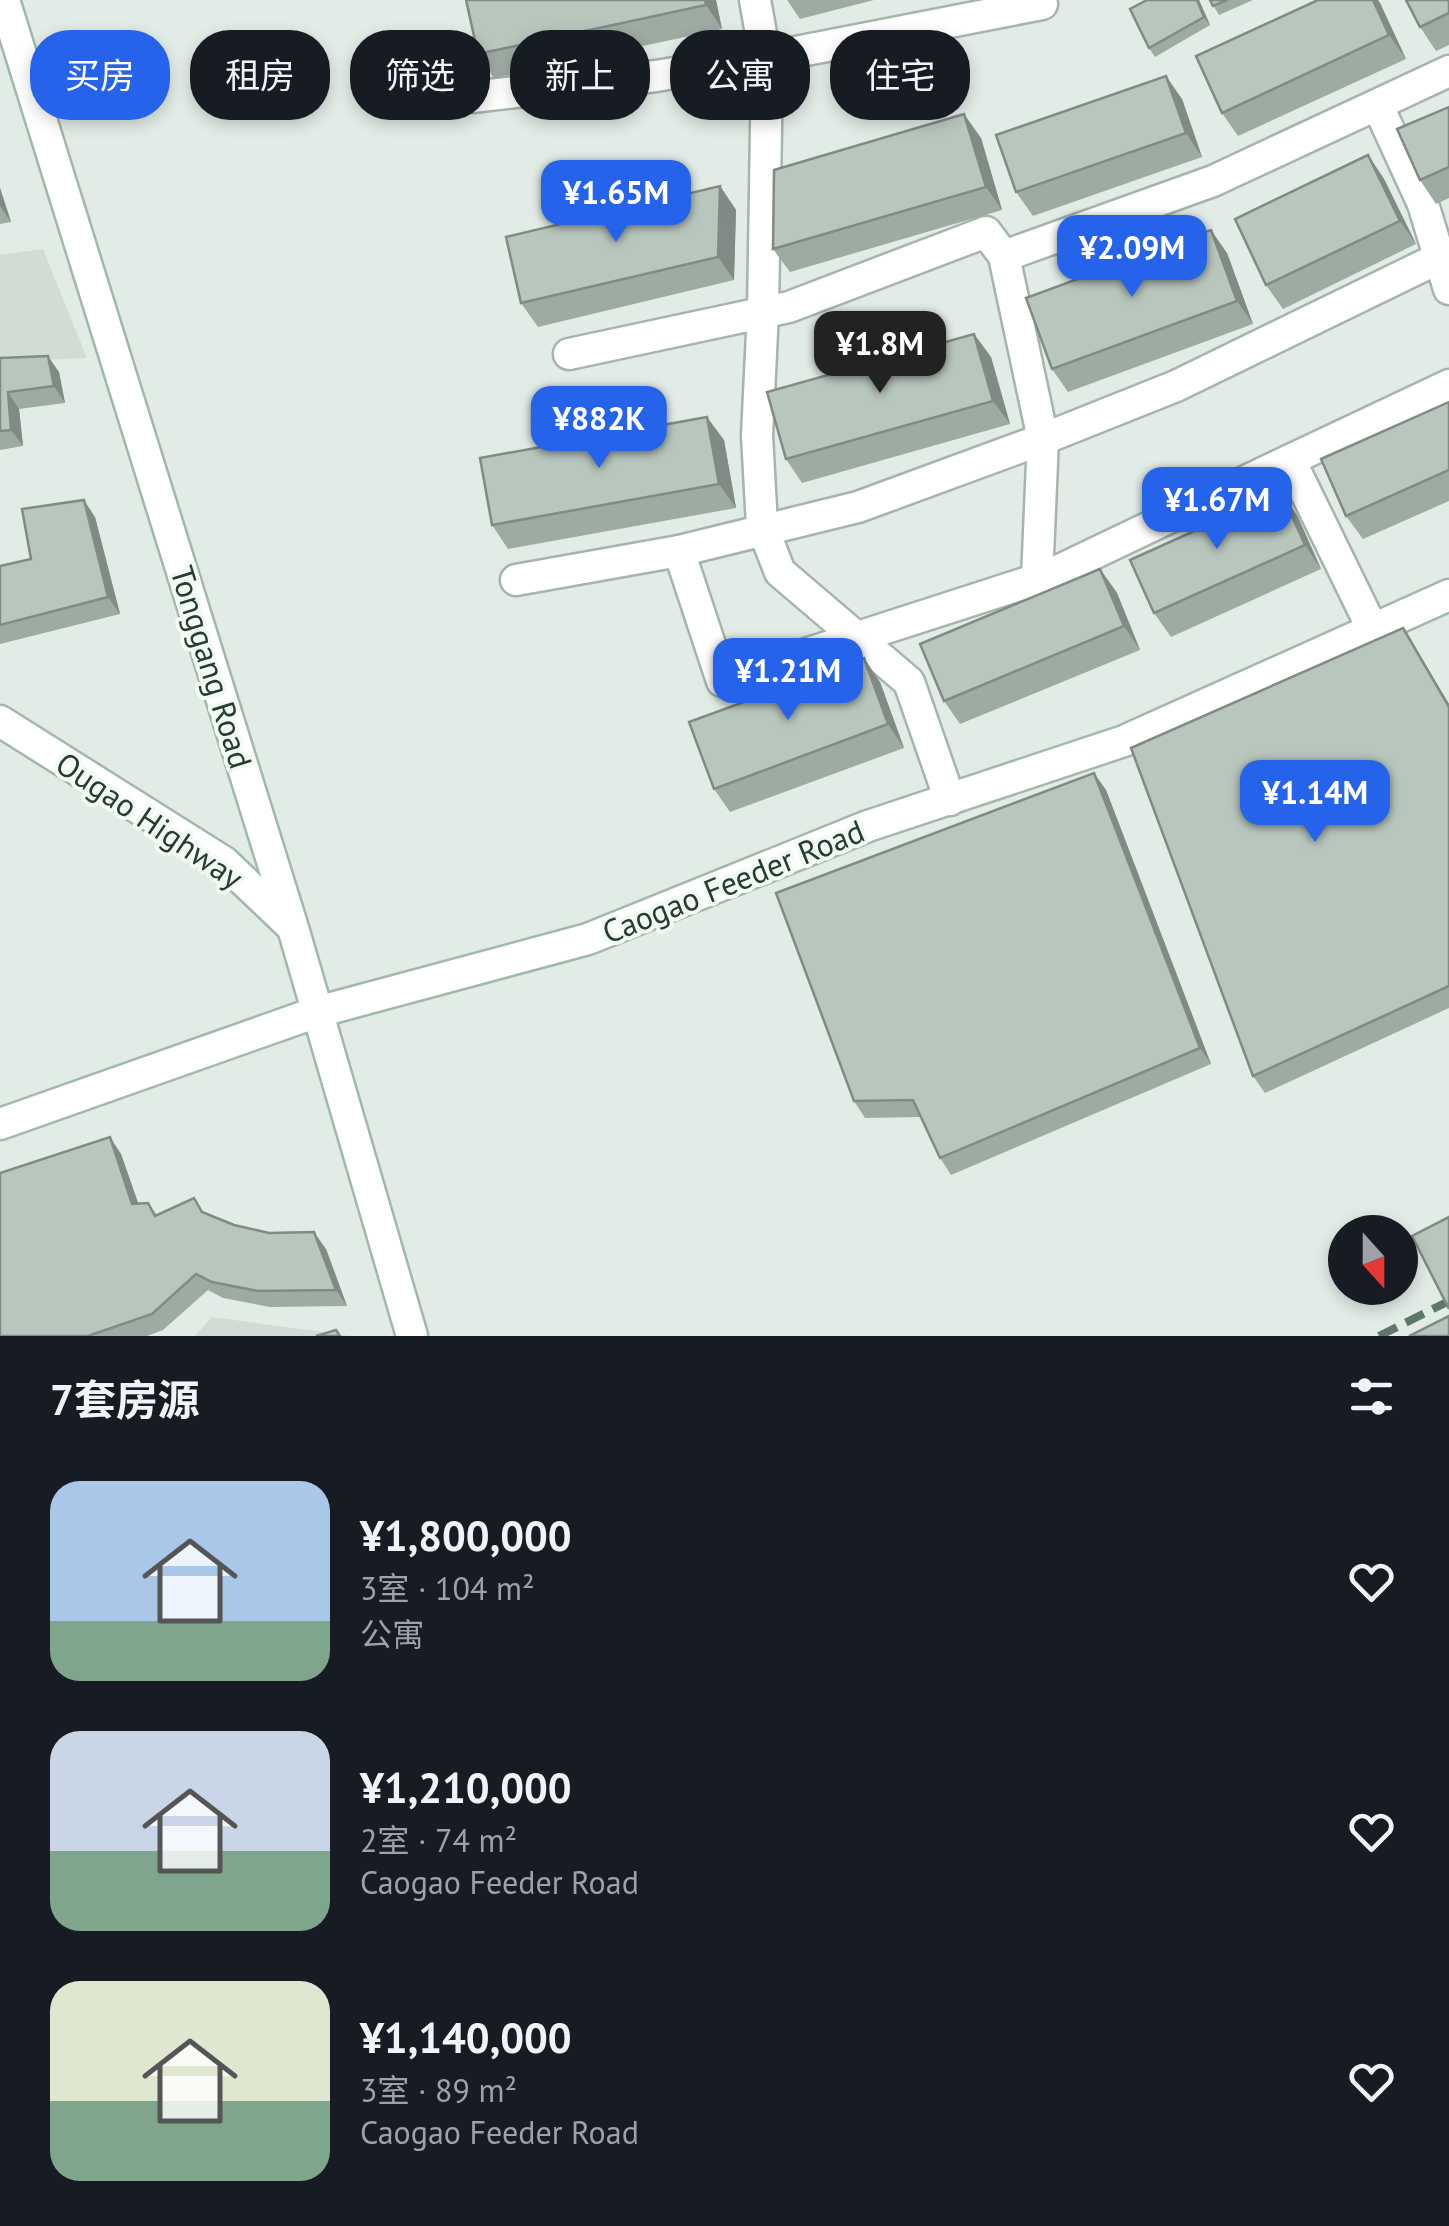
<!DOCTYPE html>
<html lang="zh">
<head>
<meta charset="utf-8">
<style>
	body { margin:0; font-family:"PT Sans","Noto Sans SC",sans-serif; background:#20242c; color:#f1f3f6; height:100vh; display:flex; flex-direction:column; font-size:38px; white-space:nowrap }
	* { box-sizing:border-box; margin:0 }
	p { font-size:32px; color:#9ea1a6 }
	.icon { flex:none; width:55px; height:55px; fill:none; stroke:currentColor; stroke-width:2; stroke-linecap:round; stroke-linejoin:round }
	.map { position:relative; height:1336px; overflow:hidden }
	.details { display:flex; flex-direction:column; background:#171b24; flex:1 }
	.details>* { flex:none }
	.banner { position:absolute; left:30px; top:30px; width:1390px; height:90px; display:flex; gap:20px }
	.needle { width:65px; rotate:159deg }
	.tools { position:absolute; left:1328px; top:1215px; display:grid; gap:20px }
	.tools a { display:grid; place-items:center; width:90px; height:90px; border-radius:50%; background:#171b24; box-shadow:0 5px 15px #0003; font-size:50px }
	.price { position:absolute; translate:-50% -85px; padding:0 22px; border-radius:20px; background:#2563eb; color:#fff; font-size:32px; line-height:65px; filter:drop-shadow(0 2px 5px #0008) }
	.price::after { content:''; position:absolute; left:50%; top:60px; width:30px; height:22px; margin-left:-15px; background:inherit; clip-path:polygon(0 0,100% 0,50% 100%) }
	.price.selected { background:#222; color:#fff }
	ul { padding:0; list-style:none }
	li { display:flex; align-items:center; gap:30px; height:250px; padding:0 50px }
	li span { display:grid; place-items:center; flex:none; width:280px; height:200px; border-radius:30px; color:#555 }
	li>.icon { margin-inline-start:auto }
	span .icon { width:120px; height:120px; fill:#fffc; stroke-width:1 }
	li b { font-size:42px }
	h2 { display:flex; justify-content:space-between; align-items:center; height:120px; padding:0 50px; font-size:42px }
	.chip { padding:0 35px; border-radius:40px; background:#171b24; box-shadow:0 5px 15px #0003; font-size:35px; line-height:90px }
	.chip.selected { background:#2563eb; color:#fff }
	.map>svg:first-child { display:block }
	.built { fill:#d1dcd4 }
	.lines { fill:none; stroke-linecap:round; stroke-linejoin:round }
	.street-casing { stroke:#a5b4ac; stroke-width:35 }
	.secondary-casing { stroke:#a1b8ab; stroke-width:35 }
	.street { stroke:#fff; stroke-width:30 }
	.secondary { stroke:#fff; stroke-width:30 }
	.rail { stroke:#5d786b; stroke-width:8; stroke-dasharray:20 10; stroke-linecap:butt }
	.wall { fill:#9eaba3 }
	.shaded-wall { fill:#818b85 }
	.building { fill:#b8c7be; stroke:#818b85; stroke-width:2.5 }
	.labels { text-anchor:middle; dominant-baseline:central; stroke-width:8; stroke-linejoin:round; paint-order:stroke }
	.street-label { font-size:32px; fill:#233d30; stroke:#f3f9f4 }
</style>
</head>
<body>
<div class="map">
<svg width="1449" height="1336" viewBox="0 0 1449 1336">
	<rect width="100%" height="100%" fill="#e2ece6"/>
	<g class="built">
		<path d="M 43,249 L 87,358 L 0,362 L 0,255 Z"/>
		<path d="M 212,1317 L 352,1336 L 195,1336 Z"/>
	</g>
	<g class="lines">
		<g class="street-casing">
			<g id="street">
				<path d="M 755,0 L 767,67 L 763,312 L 757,435 L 762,526 L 780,572 L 909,682 L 950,800"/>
				<path d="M 472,97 L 656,76 L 765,58 L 1042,4"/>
				<path d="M 1378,106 L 1423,204 L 1449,289"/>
				<path d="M 1004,256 L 1043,439 L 1037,579"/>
				<path d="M 569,354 L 789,307 L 986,232 L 1004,256 L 1213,181 L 1449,71"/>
				<path d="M 679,551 L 858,507 L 1043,439 L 1176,386 L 1439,258"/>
				<path d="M 516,580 L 679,551 L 722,681 L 1047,576 L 1290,460"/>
				<path d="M 1373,630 L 1290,460 L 1449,385"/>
			</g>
		</g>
		<g class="secondary-casing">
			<g id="secondary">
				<path d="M 4,0 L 293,928 L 412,1336"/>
				<path d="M 0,721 L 224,862 L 290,925"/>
				<path d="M 0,1124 L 317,1012 L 588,939 L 868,826 L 1124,741 L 1449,595"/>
			</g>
		</g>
		<use href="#street" class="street"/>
		<use href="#secondary" class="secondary"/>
		<path class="rail" d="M 1379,1336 L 1449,1301"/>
	</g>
	<g class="wall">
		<path d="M 716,0 L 722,29 L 494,78 L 478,54 Z"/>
		<path d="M 787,0 L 874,0 L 800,19 Z"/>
		<path d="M 1199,0 L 1210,25 L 1155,57 L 1149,48 Z"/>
		<path d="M 1210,0 L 1253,0 L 1219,15 Z"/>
		<path d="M 1449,0 L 1449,45 L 1436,51 L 1420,27 Z"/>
		<path d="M 1380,3 L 1406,59 L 1238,136 L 1222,113 Z"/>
		<path d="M 1182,99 L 1202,157 L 1033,216 L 1016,192 Z"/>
		<path d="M 1449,107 L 1449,198 L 1436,204 L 1420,180 Z"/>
		<path d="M 981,138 L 1002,210 L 790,272 L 773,249 Z"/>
		<path d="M 1368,155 L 1384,179 L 1416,244 L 1283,309 L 1266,285 Z"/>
		<path d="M 720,186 L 736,210 L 734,280 L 538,327 L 521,303 Z"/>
		<path d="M 0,188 L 11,222 L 0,224 Z"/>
		<path d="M 1227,253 L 1253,324 L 1068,392 L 1052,369 Z"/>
		<path d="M 974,334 L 991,357 L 1010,424 L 802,483 L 786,459 Z"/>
		<path d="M 0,358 L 59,372 L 65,403 L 19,409 L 23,446 L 0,450 Z"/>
		<path d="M 1449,402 L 1449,501 L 1363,539 L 1346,516 Z"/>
		<path d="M 724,440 L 736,508 L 508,549 L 492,525 Z"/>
		<path d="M 1297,515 L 1321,569 L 1171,637 L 1154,613 Z"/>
		<path d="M 95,517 L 120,614 L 0,644 L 0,566 L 31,559 Z"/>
		<path d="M 1100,569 L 1117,593 L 1140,650 L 960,724 L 944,701 Z"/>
		<path d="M 1403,628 L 1449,704 L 1449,1008 L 1265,1093 L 1253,1076 Z"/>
		<path d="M 880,682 L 904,748 L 730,812 L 714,789 Z"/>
		<path d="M 1106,790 L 1211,1064 L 951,1175 L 940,1158 L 921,1117 L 865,1118 L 854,1101 Z"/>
		<path d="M 121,1154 L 138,1203 L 148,1203 L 157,1215 L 203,1212 L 234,1225 L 326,1249 L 347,1306 L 270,1307 L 223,1298 L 208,1290 L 163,1330 L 147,1336 L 0,1336 Z"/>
	</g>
	<g class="shaded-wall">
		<path d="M 705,0 L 716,0 L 722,29 L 706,5 Z"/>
		<path d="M 1197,0 L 1199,0 L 1210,25 L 1204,17 Z"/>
		<path d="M 1373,0 L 1378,0 L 1380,3 L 1406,59 L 1389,35 Z"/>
		<path d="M 1166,76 L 1182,99 L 1202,157 L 1186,133 Z"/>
		<path d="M 964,114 L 981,138 L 1002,210 L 986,187 Z"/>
		<path d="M 1368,155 L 1384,179 L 1416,244 L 1400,221 Z"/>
		<path d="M 720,186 L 736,210 L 734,280 L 718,257 Z"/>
		<path d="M 0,188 L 11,222 L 0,206 Z"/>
		<path d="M 1211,230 L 1227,253 L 1253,324 L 1237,301 Z"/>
		<path d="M 974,334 L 991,357 L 1010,424 L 993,401 Z"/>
		<path d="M 48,356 L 59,372 L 65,403 L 54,386 Z"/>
		<path d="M 8,392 L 19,409 L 23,446 L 11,430 Z"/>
		<path d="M 707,417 L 724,440 L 736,508 L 719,484 Z"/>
		<path d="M 1281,492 L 1297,515 L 1321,569 L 1305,545 Z"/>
		<path d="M 84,500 L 95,517 L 120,614 L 108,597 Z"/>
		<path d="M 1100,569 L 1117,593 L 1140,650 L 1124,626 Z"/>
		<path d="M 1403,628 L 1449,704 L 1449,707 Z"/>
		<path d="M 864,658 L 880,682 L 904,748 L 888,724 Z"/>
		<path d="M 1094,773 L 1106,790 L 1211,1064 L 1200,1048 Z"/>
		<path d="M 110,1137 L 121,1154 L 144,1220 L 132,1204 Z"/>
		<path d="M 314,1232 L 326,1249 L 347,1306 L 336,1290 Z"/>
	</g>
	<g class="building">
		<path d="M 466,0 L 705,0 L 706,5 L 478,54 Z"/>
		<path d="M 1147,0 L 1197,0 L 1204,17 L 1149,48 L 1130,9 Z"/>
		<path d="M 1210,0 L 1227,0 L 1213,6 Z"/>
		<path d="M 1318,0 L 1373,0 L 1389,35 L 1222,113 L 1196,56 Z"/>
		<path d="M 1406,0 L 1449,0 L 1449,13 L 1420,27 Z"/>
		<path d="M 1166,76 L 1186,133 L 1016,192 L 996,135 Z"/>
		<path d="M 1449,107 L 1449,167 L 1420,180 L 1397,129 Z"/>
		<path d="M 964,114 L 986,187 L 773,249 L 774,170 Z"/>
		<path d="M 1368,155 L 1400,221 L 1266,285 L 1235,219 Z"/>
		<path d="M 720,186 L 718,257 L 521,303 L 506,237 Z"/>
		<path d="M 1211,230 L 1237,301 L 1052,369 L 1026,298 Z"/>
		<path d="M 974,334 L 993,401 L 786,459 L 767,392 Z"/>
		<path d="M 48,356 L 54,386 L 8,392 L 11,430 L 0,431 L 0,358 Z"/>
		<path d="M 1449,402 L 1449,470 L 1346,516 L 1321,459 Z"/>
		<path d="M 707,417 L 719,484 L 492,525 L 480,458 Z"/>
		<path d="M 1281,492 L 1305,545 L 1154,613 L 1130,560 Z"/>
		<path d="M 84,500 L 108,597 L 0,625 L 0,566 L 31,559 L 22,509 Z"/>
		<path d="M 1100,569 L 1124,626 L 944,701 L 920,644 Z"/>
		<path d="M 1403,628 L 1449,707 L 1449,986 L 1253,1076 L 1131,748 Z"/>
		<path d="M 864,658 L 888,724 L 714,789 L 689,722 Z"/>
		<path d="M 1094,773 L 1200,1048 L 940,1158 L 913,1100 L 854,1101 L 776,893 Z"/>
		<path d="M 110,1137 L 132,1204 L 148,1203 L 155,1216 L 194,1198 L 202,1212 L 234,1225 L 269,1233 L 314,1232 L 336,1290 L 258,1291 L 212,1282 L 196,1274 L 152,1314 L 88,1336 L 0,1336 L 0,1173 Z"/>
		<path d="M 1449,1217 L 1449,1309 L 1412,1236 Z"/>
		<path d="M 1449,1316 L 1449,1336 L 1409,1336 Z"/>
		<path d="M 336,1330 L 340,1336 L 316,1336 Z"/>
	</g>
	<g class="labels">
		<g class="street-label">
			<text transform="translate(212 667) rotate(73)">Tonggang Road</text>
			<text transform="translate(150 820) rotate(34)">Ougao Highway</text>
			<text transform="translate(733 881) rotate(-22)">Caogao Feeder Road</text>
		</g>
	</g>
</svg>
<div class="tools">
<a><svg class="needle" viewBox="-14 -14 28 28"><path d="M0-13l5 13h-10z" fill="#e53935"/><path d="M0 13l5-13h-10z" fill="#9ea1a6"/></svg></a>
</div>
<b class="price" style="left:616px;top:245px">¥1.65M</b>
<b class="price" style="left:1132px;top:300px">¥2.09M</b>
<b class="price selected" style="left:880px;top:396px">¥1.8M</b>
<b class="price" style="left:599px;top:471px">¥882K</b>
<b class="price" style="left:1217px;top:552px">¥1.67M</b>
<b class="price" style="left:788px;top:723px">¥1.21M</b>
<b class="price" style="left:1315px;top:845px">¥1.14M</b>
<div class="banner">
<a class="chip selected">买房</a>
<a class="chip">租房</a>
<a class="chip">筛选</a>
<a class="chip">新上</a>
<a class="chip">公寓</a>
<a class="chip">住宅</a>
</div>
</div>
<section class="details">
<h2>7套房源<svg class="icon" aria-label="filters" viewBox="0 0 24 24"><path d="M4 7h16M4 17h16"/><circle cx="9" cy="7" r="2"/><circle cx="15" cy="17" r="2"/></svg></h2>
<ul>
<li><span style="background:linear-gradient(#a9c7e8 70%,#7fa58c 0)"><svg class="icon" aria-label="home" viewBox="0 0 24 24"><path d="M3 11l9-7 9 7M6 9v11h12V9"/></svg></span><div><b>¥1,800,000</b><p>3室 · 104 m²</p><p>公寓</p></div><svg class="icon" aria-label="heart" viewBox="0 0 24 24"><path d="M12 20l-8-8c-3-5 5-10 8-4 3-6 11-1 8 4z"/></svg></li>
<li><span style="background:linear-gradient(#c9d6e8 60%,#7fa58c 0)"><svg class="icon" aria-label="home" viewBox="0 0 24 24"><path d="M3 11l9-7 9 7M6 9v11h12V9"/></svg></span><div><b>¥1,210,000</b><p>2室 · 74 m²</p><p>Caogao Feeder Road</p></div><svg class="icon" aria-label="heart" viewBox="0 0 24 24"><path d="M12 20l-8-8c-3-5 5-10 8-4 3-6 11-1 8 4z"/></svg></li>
<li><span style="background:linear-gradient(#dfe7d0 60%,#7fa58c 0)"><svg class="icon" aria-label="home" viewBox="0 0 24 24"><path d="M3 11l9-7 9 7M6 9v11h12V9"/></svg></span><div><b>¥1,140,000</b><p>3室 · 89 m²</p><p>Caogao Feeder Road</p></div><svg class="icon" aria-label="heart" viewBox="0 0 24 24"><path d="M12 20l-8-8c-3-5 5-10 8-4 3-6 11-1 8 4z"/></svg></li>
</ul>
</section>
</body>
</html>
